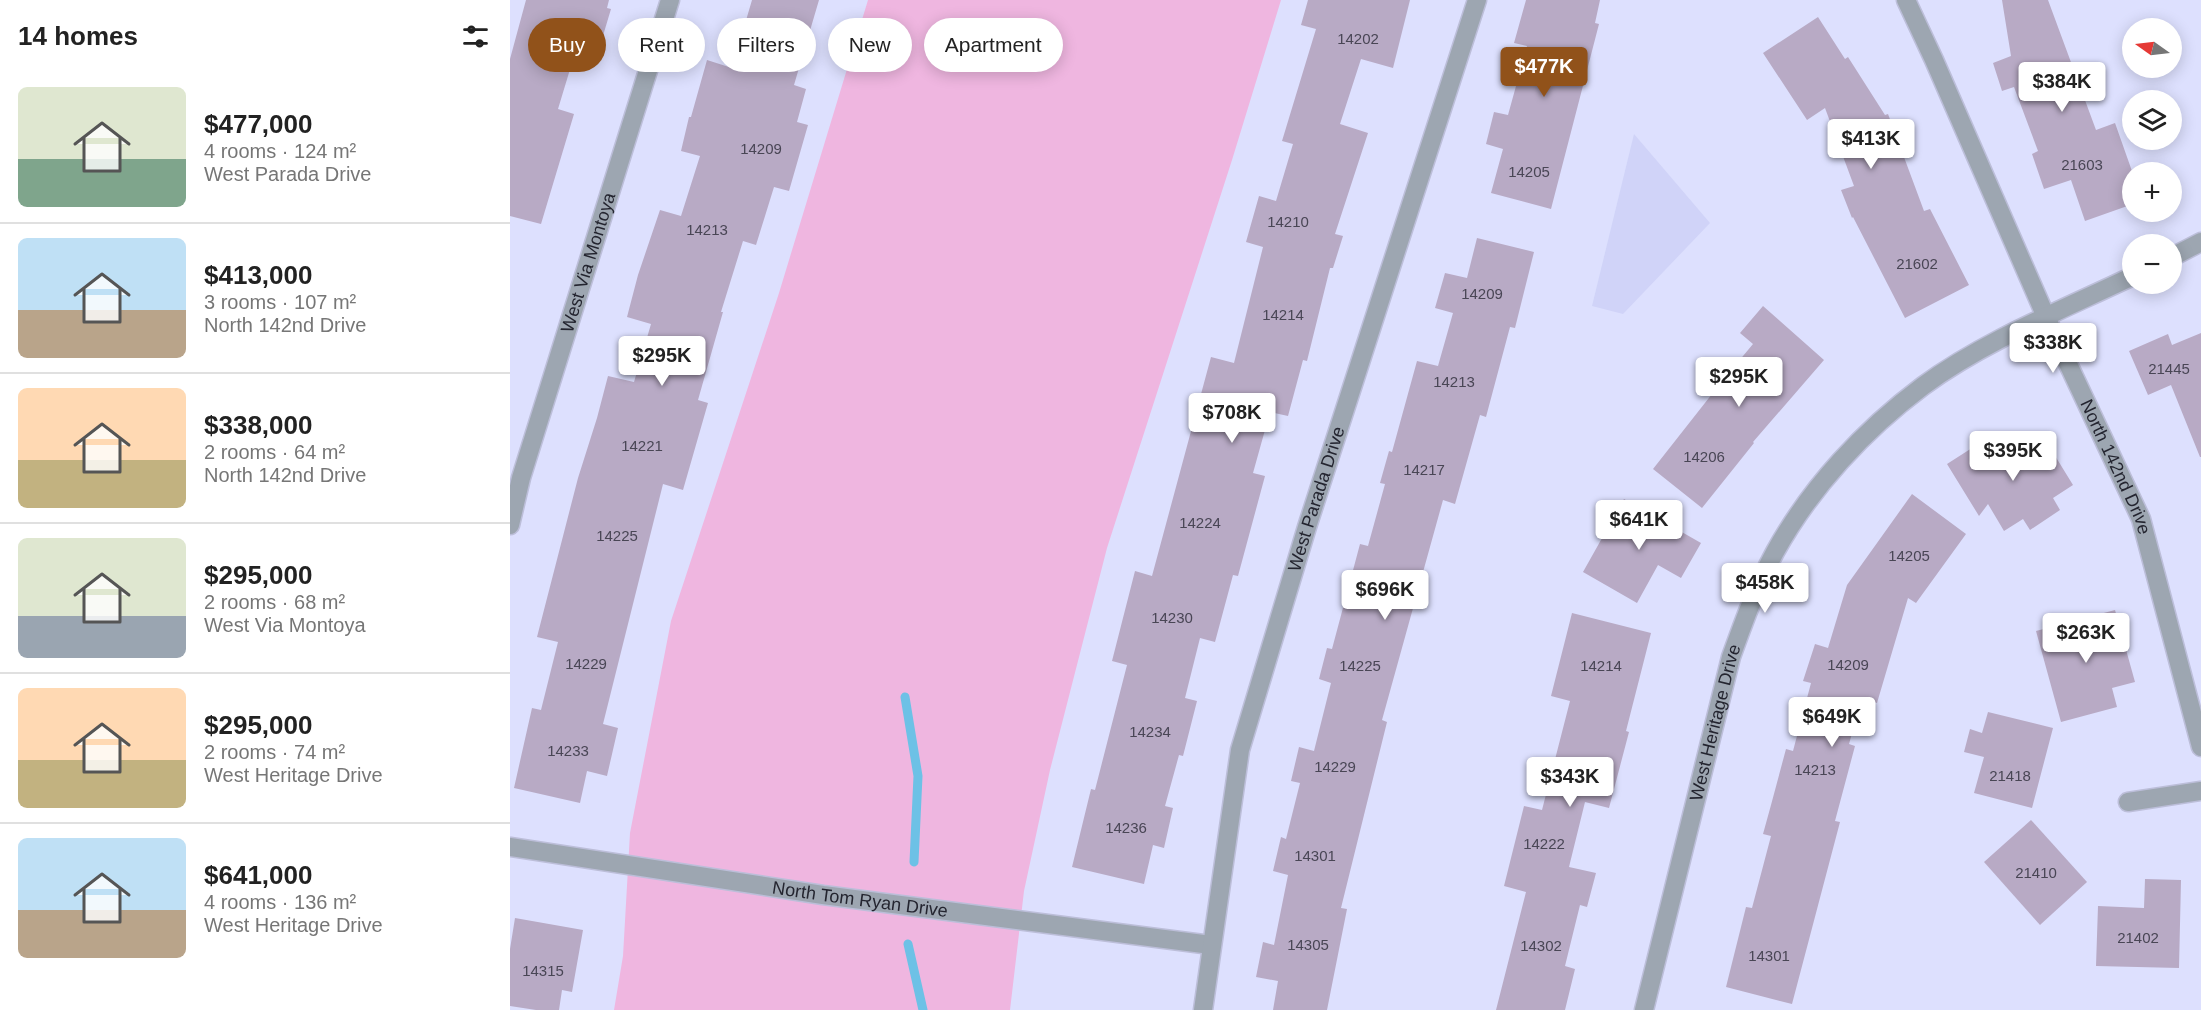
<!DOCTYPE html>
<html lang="en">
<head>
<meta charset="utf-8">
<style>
	body { margin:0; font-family:Helvetica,sans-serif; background:#f6f6f6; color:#222; height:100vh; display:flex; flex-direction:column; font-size:22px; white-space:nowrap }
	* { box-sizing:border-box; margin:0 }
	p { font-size:20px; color:#767676 }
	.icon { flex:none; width:33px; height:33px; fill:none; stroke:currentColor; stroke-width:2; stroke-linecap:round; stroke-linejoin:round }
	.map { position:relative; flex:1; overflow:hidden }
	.panel { display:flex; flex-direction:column; background:#fff; width:510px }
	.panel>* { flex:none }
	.banner { position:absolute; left:18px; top:18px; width:570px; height:54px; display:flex; gap:12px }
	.needle { width:39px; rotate:284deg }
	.tools { position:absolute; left:1612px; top:18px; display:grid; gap:12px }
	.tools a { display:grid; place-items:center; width:60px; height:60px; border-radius:50%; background:#fff; box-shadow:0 3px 15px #0003; font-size:30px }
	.price { position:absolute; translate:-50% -51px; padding:0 14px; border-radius:6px; background:#fff; color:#222; font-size:20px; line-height:39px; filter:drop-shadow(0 2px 3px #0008) }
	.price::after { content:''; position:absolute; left:50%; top:36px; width:18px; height:14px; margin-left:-9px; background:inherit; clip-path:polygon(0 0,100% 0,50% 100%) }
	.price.current { background:#91521a; color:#fff }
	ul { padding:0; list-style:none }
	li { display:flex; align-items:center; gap:18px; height:150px; padding:0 18px }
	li+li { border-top:2px solid #e0e0e0 }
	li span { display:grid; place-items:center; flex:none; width:168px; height:120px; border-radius:9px; color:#555 }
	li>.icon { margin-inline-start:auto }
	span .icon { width:72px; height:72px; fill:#fffc; stroke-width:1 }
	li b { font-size:26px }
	h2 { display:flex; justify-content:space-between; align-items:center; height:72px; padding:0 18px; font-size:26px }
	.tag { padding:0 21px; border-radius:27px; background:#fff; box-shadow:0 3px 15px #0003; font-size:21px; line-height:54px }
	.tag.current { background:#91521a; color:#fff }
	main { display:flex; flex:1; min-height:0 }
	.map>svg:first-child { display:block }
	.built { fill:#d0d3f8 }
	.green { fill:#efb6e0 }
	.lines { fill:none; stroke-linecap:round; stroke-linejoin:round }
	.stream { stroke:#6dc1e6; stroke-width:9 }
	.building { fill:#b8aac5 }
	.minor-casing { stroke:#bcbed9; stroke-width:21 }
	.minor { stroke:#9da6b1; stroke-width:18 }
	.labels { text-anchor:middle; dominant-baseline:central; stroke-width:6; stroke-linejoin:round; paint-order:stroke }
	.number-label { font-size:15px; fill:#494655 }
	.street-label { font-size:18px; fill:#242530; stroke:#fff }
</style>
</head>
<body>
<main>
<section class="panel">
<h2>14 homes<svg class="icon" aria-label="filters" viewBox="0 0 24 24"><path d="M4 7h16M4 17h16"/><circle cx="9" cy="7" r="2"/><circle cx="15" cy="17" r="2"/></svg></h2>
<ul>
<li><span style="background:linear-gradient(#dfe7d0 60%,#7fa58c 0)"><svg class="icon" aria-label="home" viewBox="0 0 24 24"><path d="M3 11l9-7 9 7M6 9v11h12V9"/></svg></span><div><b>$477,000</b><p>4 rooms · 124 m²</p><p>West Parada Drive</p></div></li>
<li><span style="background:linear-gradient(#bfe0f5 60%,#b9a48a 0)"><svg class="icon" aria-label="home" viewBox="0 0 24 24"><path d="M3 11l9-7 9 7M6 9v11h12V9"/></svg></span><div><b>$413,000</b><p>3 rooms · 107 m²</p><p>North 142nd Drive</p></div></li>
<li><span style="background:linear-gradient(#ffd9b3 60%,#c2b280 0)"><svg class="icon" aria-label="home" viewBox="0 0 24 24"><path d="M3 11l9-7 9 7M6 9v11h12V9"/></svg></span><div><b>$338,000</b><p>2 rooms · 64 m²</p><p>North 142nd Drive</p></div></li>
<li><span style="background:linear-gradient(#dfe7d0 65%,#9aa5b1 0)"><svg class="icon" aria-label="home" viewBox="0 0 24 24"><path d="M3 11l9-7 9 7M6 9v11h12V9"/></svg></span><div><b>$295,000</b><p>2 rooms · 68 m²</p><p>West Via Montoya</p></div></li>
<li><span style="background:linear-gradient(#ffd9b3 60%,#c2b280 0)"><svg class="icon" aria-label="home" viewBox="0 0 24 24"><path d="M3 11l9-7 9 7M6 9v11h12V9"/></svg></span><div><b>$295,000</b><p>2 rooms · 74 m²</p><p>West Heritage Drive</p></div></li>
<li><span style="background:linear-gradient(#bfe0f5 60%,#b9a48a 0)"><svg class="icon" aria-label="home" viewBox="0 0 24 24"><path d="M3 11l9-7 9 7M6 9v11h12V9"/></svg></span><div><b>$641,000</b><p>4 rooms · 136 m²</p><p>West Heritage Drive</p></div></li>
</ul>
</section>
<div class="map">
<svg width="1691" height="1010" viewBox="0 0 1691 1010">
	<rect width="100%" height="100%" fill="#dde0fe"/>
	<path class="built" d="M 1124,134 L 1200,223 L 1113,314 L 1082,306 Z"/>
	<path class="green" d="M 358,0 L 771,0 L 722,160 L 597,548 L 540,770 L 514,891 L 500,1010 L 104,1010 L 113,956 L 120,833 L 161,621 L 269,293 Z"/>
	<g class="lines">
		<g class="stream">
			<path d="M 395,697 L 408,776 L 404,862"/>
			<path d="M 398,944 L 413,1010"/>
		</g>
	</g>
	<g class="building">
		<path d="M 16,0 L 99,0 L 97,8 L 101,9 L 92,39 L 71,33 L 48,109 L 64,114 L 31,224 L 0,216 L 0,59 Z"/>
		<path d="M 242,0 L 309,0 L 284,85 L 296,89 L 287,122 L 298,125 L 279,191 L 264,187 L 246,245 L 233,241 L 211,312 L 213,312 L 188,400 L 198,403 L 173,490 L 153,484 L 93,724 L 108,728 L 97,776 L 77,771 L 70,803 L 4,788 L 22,708 L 31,710 L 48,642 L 27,637 L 68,478 L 87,418 L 98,376 L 124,382 L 141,324 L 117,317 L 128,275 L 150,210 L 171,216 L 190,156 L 171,151 L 179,117 L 181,117 L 197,60 L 222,68 Z"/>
		<path d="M 798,0 L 900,0 L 883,68 L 851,59 L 830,124 L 858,133 L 825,234 L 833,236 L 823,268 L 820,268 L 797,361 L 793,360 L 778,416 L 760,412 L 743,473 L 755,476 L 728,576 L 723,575 L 705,642 L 690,638 L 675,698 L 687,701 L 673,756 L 669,755 L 655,806 L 663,808 L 654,848 L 643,845 L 634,884 L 562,867 L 581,789 L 585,790 L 617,665 L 602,661 L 625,571 L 642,576 L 701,357 L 724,363 L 753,247 L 736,242 L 749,196 L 766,201 L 783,144 L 772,141 L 806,29 L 791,25 Z"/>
		<path d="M 1016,0 L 1090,0 L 1085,23 L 1089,24 L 1041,209 L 981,193 L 993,149 L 976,144 L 984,112 L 998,115 L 1017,46 L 1004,43 Z"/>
		<path d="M 1492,0 L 1538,0 L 1586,130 L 1605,123 L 1623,174 L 1623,204 L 1575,221 L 1561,180 L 1534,189 L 1522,154 L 1528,151 L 1504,87 L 1492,91 L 1483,63 L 1501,56 Z"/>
		<path d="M 1308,17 L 1335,59 L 1338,57 L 1375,115 L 1378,114 L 1414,211 L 1420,209 L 1459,285 L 1395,318 L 1343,217 L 1342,218 L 1331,190 L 1344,186 L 1315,108 L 1297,120 L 1253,53 Z"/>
		<path d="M 967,238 L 1024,252 L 1005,328 L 1000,327 L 976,417 L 970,415 L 945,504 L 933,500 L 872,720 L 877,722 L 831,908 L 837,909 L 817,1010 L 763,1010 L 768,981 L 746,977 L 753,942 L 764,945 L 778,875 L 763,871 L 771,837 L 776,839 L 790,783 L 781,781 L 789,747 L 804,751 L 821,683 L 809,679 L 817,648 L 822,649 L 850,544 L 858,546 L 875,484 L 870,483 L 879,451 L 882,452 L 907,361 L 928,366 L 943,313 L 925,308 L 935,273 L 957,278 Z"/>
		<path d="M 1253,306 L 1314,360 L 1243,442 L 1244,443 L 1192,508 L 1143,469 L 1213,380 L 1243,344 L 1230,333 Z"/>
		<path d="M 1691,333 L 1691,457 L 1690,457 L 1661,385 L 1638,395 L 1619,351 L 1658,334 L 1662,345 Z"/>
		<path d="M 1531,433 L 1563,485 L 1543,498 L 1550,510 L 1520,530 L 1513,519 L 1494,531 L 1478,504 L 1469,516 L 1437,464 L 1476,439 L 1489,460 Z"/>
		<path d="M 1402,494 L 1456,534 L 1406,603 L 1398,598 L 1367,703 L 1352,698 L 1339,744 L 1345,746 L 1325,821 L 1330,822 L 1282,1004 L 1216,987 L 1236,907 L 1242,908 L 1261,836 L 1253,834 L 1261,805 L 1276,749 L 1283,751 L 1301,683 L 1293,681 L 1305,644 L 1318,648 L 1337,585 Z"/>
		<path d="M 1114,499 L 1191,543 L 1171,578 L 1148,565 L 1127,603 L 1073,572 Z"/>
		<path d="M 1605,610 L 1625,682 L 1602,688 L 1607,707 L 1551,722 L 1526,631 Z"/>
		<path d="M 1062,613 L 1141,633 L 1116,731 L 1119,732 L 1099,808 L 1075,802 L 1059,867 L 1086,873 L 1077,907 L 1070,905 L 1055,966 L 1065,969 L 1055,1010 L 986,1010 L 1016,892 L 994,886 L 1014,806 L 1032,810 L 1060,701 L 1041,696 Z"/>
		<path d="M 1478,712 L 1543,728 L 1522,808 L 1464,793 L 1474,757 L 1454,752 L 1460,729 L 1472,733 Z"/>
		<path d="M 1521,820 L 1577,882 L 1530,925 L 1474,862 Z"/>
		<path d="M 1635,879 L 1671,880 L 1669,968 L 1586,966 L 1588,906 L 1634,908 Z"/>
		<path d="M 5,918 L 73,930 L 62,992 L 52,990 L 49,1010 L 26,1010 L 0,1006 L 0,949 Z"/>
	</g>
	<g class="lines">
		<g class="minor-casing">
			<g id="minor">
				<path id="s1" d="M 1396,0 L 1424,60 L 1536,317 L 1631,519 L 1691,747"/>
				<path d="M 1662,257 L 1691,242"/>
				<path id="s2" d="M 0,525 L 11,478 L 160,0"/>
				<path d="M 1618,802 L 1691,791"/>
				<path id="s3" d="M 0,847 L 313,895 L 701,945"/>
				<path id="s4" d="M 693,1010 L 730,750 L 797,527 L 967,0"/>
				<path id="s5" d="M 1134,1010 L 1221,657 C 1234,621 1247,585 1265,552 C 1301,487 1354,430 1413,386 C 1474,341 1554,309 1623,276"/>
			</g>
		</g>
		<use href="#minor" class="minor"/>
	</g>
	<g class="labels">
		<g class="number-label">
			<text x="848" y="38">14202</text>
			<text x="251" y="148">14209</text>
			<text x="1572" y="164">21603</text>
			<text x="1019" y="171">14205</text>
			<text x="778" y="221">14210</text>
			<text x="197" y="229">14213</text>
			<text x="1407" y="263">21602</text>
			<text x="972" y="293">14209</text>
			<text x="773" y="314">14214</text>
			<text x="1659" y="368">21445</text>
			<text x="944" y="381">14213</text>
			<text x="132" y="445">14221</text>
			<text x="1194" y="456">14206</text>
			<text x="914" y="469">14217</text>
			<text x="690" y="522">14224</text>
			<text x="107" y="535">14225</text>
			<text x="1399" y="555">14205</text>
			<text x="662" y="617">14230</text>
			<text x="76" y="663">14229</text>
			<text x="1338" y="664">14209</text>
			<text x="850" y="665">14225</text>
			<text x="1091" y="665">14214</text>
			<text x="640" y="731">14234</text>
			<text x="58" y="750">14233</text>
			<text x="825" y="766">14229</text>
			<text x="1305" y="769">14213</text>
			<text x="1500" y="775">21418</text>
			<text x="616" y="827">14236</text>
			<text x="1034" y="843">14222</text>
			<text x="805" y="855">14301</text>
			<text x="1526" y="872">21410</text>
			<text x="1628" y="937">21402</text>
			<text x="798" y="944">14305</text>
			<text x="1031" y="945">14302</text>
			<text x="1259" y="955">14301</text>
			<text x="33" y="970">14315</text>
		</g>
		<g class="street-label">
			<text stroke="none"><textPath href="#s2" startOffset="274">West Via Montoya</textPath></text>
			<text stroke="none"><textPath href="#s1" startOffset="512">North 142nd Drive</textPath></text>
			<text stroke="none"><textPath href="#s4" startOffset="525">West Parada Drive</textPath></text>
			<text stroke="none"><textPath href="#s5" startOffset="296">West Heritage Drive</textPath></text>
			<text stroke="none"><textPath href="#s3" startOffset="354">North Tom Ryan Drive</textPath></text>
		</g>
	</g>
</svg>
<div class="tools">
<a><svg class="needle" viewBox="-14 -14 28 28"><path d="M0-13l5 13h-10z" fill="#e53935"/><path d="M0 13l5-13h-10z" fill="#767676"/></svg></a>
<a><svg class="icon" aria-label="layers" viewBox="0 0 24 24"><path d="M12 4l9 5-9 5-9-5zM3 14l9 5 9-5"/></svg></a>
<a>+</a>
<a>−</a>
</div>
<b class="price current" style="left:1034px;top:98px">$477K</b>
<b class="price" style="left:1552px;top:113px">$384K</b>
<b class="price" style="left:1361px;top:170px">$413K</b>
<b class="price" style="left:1543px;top:374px">$338K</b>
<b class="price" style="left:152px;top:387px">$295K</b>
<b class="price" style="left:1229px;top:408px">$295K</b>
<b class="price" style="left:722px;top:444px">$708K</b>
<b class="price" style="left:1503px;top:482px">$395K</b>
<b class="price" style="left:1129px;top:551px">$641K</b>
<b class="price" style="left:1255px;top:614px">$458K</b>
<b class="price" style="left:875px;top:621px">$696K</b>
<b class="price" style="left:1576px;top:664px">$263K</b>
<b class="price" style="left:1322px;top:748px">$649K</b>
<b class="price" style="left:1060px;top:808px">$343K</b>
<div class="banner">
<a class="tag current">Buy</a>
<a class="tag">Rent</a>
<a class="tag">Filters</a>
<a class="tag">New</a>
<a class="tag">Apartment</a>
</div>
</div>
</main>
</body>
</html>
